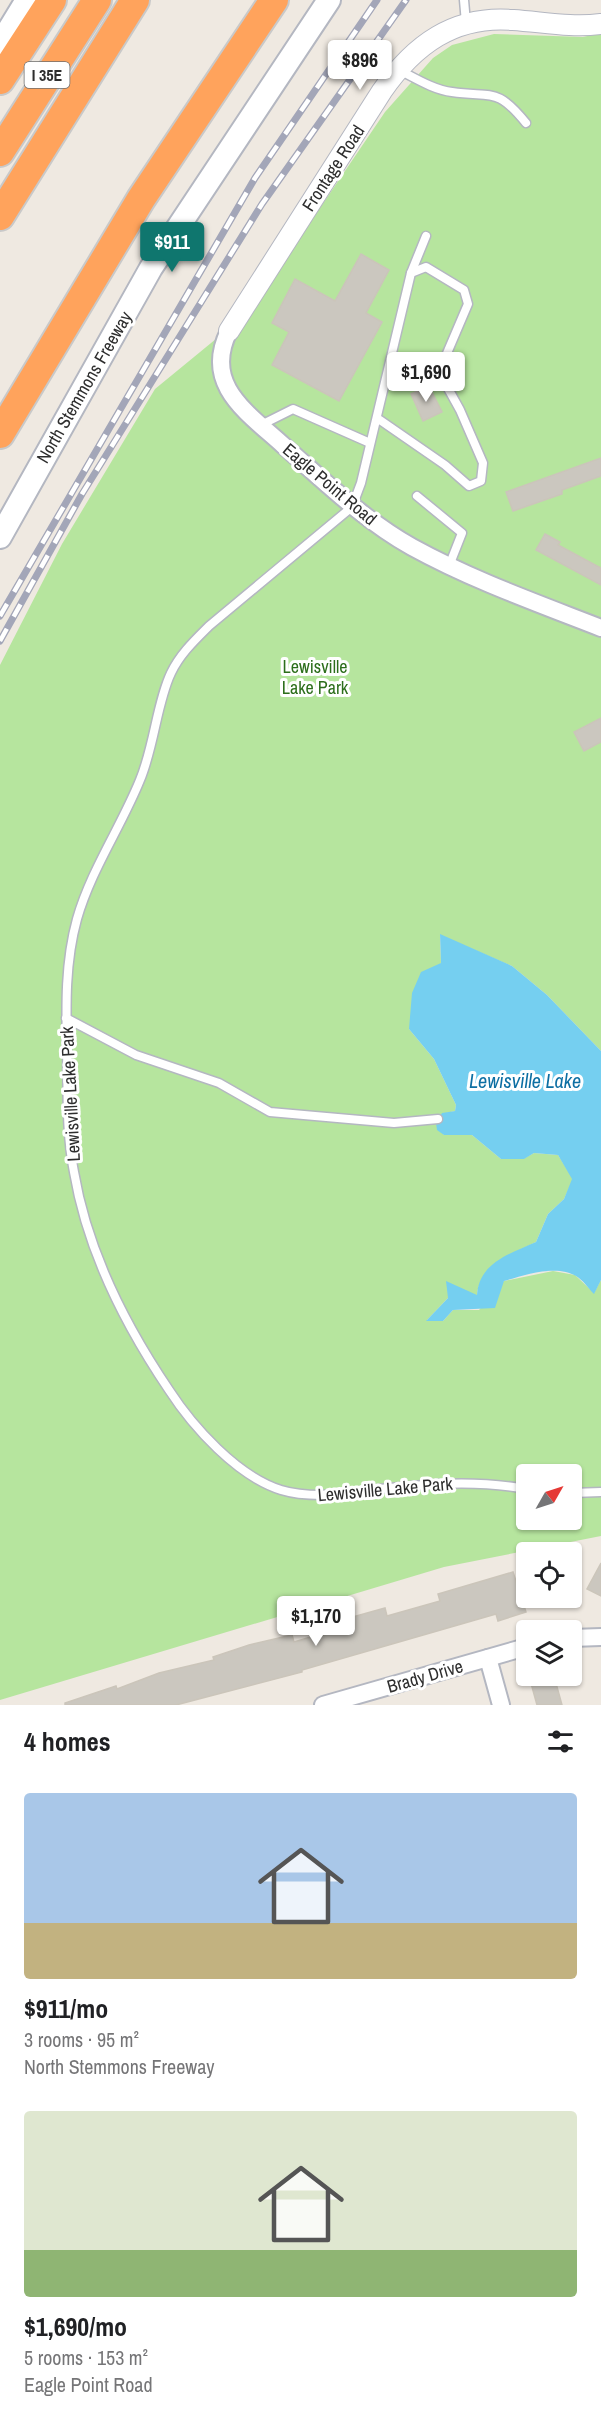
<!DOCTYPE html>
<html lang="en">
<head>
<meta charset="utf-8">
<style>
	body { margin:0; font-family:"Archivo Narrow",sans-serif; background:#f2f2f2; color:#202124; height:100vh; display:flex; flex-direction:column; font-size:22px; white-space:nowrap }
	* { box-sizing:border-box; margin:0 }
	p { font-size:20px; color:#757577 }
	.icon { flex:none; width:33px; height:33px; fill:none; stroke:currentColor; stroke-width:2; stroke-linecap:round; stroke-linejoin:round }
	.map { position:relative; height:1705px; overflow:hidden }
	.sheet { display:flex; flex-direction:column; background:#fff; flex:1 }
	.sheet>* { flex:none }
	.needle { width:39px; rotate:51deg }
	.tools { position:absolute; left:516px; top:1464px; display:grid; gap:12px }
	.tools a { display:grid; place-items:center; width:66px; height:66px; border-radius:6px; background:#fff; box-shadow:0 2px 4px #0004; font-size:30px }
	.price { position:absolute; translate:-50% -51px; padding:0 14px; border-radius:6px; background:#fff; color:#222; font-size:20px; line-height:39px; filter:drop-shadow(0 2px 3px #0008) }
	.price::after { content:''; position:absolute; left:50%; top:36px; width:18px; height:14px; margin-left:-9px; background:inherit; clip-path:polygon(0 0,100% 0,50% 100%) }
	.price.selected { background:#0f766e; color:#fff }
	ul { padding:0; list-style:none }
	li { display:grid; align-content:center; gap:12px; height:318px; padding:0 24px }
	li span { display:grid; place-items:center; height:186px; border-radius:6px; color:#555 }
	li>.icon { margin-inline-start:auto }
	span .icon { width:108px; height:108px; fill:#fffc; stroke-width:1 }
	li b { font-size:26px }
	h2 { display:flex; justify-content:space-between; align-items:center; height:72px; padding:0 24px; font-size:26px }
	.map>svg:first-child { display:block }
	.green { fill:#b6e59e; fill-rule:evenodd }
	.water { fill:#75cff0 }
	.building { fill:#cbc7bf; stroke:#cbc5ba; stroke-width:1.5 }
	.lines { fill:none; stroke-linecap:round; stroke-linejoin:round }
	.service-casing { stroke:#b4b7c1; stroke-width:11 }
	.minor-casing { stroke:#b4b7c1; stroke-width:20 }
	.tertiary-casing { stroke:#b4b7c1; stroke-width:22 }
	.secondary-casing { stroke:#b4b7c1; stroke-width:26 }
	.motorway-casing { stroke:#c9c9c9; stroke-width:32 }
	.service { stroke:#fff; stroke-width:8 }
	.minor { stroke:#fff; stroke-width:16 }
	.tertiary { stroke:#fff; stroke-width:20 }
	.secondary { stroke:#fff; stroke-width:22 }
	.motorway { stroke:#ffa35c; stroke-width:28 }
	.rail-casing { stroke:#a3a6b8; stroke-width:7 }
	.rail { stroke:#fff; stroke-width:4.5; stroke-dasharray:14; stroke-linecap:butt }
	.labels { text-anchor:middle; dominant-baseline:central; stroke-width:6; stroke-linejoin:round; paint-order:stroke }
	.shield { fill:#fff; stroke:#6d6d6d; stroke-width:1.5 }
	.shield-label { font-size:16px; font-weight:bold; fill:#2e2e2e }
	.street-label { font-size:18px; fill:#2e2e2e; stroke:#fff }
	.park-label { font-size:18px; fill:#2c6e1b; stroke:#fff }
	.water-label { font-size:20px; font-style:italic; fill:#0d6fa3; stroke:#fff }
</style>
</head>
<body>
<div class="map">
<svg width="601" height="1705" viewBox="0 0 601 1705">
	<rect width="100%" height="100%" fill="#efe9e1"/>
	<path class="green" d="M 601,33 L 601,1051 L 547,995 L 512,966 L 440,935 L 441,963 L 409,1029 L 434,1059 L 456,1105 L 455,1111 L 442,1114 L 436,1123 L 444,1135 L 472,1135 L 501,1159 L 523,1159 L 534,1153 L 558,1155 L 573,1179 L 564,1199 L 548,1214 L 536,1242 C 513,1253 479,1267 477,1295 L 448,1298 L 427,1320 L 443,1321 L 453,1310 L 479,1310 L 504,1281 L 553,1271 L 575,1275 L 594,1293 L 601,1280 L 601,1536 L 444,1567 L 0,1700 L 0,665 L 62,544 L 155,389 L 250,311 L 385,112 L 433,58 L 452,45 L 494,34 L 583,37 ZM 526,1474 L 572,1474 L 572,1520 L 526,1520 Z"/>
	<path class="water" d="M 440,934 L 512,966 L 547,995 L 601,1051 L 601,1280 L 594,1294 C 588,1288 583,1280 576,1276 C 557,1264 524,1275 504,1281 L 495,1308 L 453,1310 L 443,1321 L 426,1321 L 448,1298 L 446,1281 L 477,1295 C 479,1263 509,1254 536,1242 L 548,1214 L 564,1199 L 572,1179 L 558,1155 L 534,1153 L 524,1159 L 501,1159 L 472,1135 L 444,1135 L 437,1130 L 436,1123 L 442,1113 L 455,1111 L 456,1105 L 434,1059 L 409,1029 L 412,993 L 421,972 L 441,963 Z"/>
	<g class="building">
		<path d="M 361,254 L 389,270 L 366,313 L 382,322 L 339,401 L 272,365 L 289,332 L 272,323 L 295,279 L 335,301 Z"/>
		<path d="M 429,386 L 442,412 L 423,421 L 411,394 Z"/>
		<path d="M 601,458 L 601,476 L 562,490 L 562,494 L 513,511 L 506,492 Z"/>
		<path d="M 545,534 L 560,542 L 558,545 L 601,568 L 601,585 L 536,550 Z"/>
		<path d="M 601,718 L 601,742 L 584,751 L 574,732 Z"/>
		<path d="M 601,1563 L 601,1596 L 587,1589 Z"/>
		<path d="M 513,1572 L 526,1612 L 498,1621 L 496,1614 L 302,1670 L 302,1672 L 176,1705 L 65,1705 L 65,1703 L 116,1686 L 117,1689 L 159,1673 L 214,1660 L 213,1657 L 249,1645 L 292,1635 L 294,1642 L 351,1625 L 349,1618 L 385,1608 L 387,1616 L 440,1601 L 438,1594 Z"/>
		<path d="M 529,1676 L 554,1676 L 562,1705 L 537,1705 Z"/>
	</g>
	<g class="lines">
		<g class="service-casing">
			<g id="service">
				<path d="M 464,0 L 466,23"/>
				<path d="M 399,70 C 415,78 434,90 452,92 C 492,98 496,86 526,123"/>
				<path d="M 411,273 L 426,236"/>
				<path d="M 377,418 L 445,465 L 469,486 L 481,481 L 483,463 L 460,410 L 439,372 L 468,304 L 464,290 L 426,267 L 411,273 L 361,483 L 352,507 L 209,626 C 195,640 180,654 171,673 C 157,702 154,747 140,780 C 121,827 91,870 77,919 C 65,962 66,1006 67,1050 C 68,1091 66,1132 74,1172 C 87,1249 125,1325 169,1390 C 193,1427 237,1476 281,1490 C 294,1494 307,1495 321,1495 C 389,1489 458,1476 526,1489"/>
				<path d="M 261,425 L 293,409 L 370,443"/>
				<path d="M 417,496 L 462,533 L 449,566"/>
				<path d="M 66,1018 L 136,1055 L 219,1083 L 270,1112 L 394,1123 L 438,1119"/>
				<path d="M 572,1493 L 601,1492"/>
			</g>
		</g>
		<g class="minor-casing">
			<g id="minor">
				<path d="M 229,331 C 202,385 248,413 284,446 C 325,482 364,520 412,547 C 472,580 537,603 601,628"/>
				<path d="M 572,1638 L 601,1637"/>
				<path d="M 488,1658 L 501,1705"/>
				<path d="M 323,1705 L 526,1647"/>
			</g>
		</g>
		<g class="tertiary-casing">
			<path id="tertiary" d="M 229,331 L 382,91 C 414,45 454,15 513,20 C 543,22 571,28 601,24"/>
		</g>
		<g class="secondary-casing">
			<g id="secondary">
				<path d="M 0,44 L 27,0"/>
				<path d="M 0,537 L 151,268 L 329,0"/>
			</g>
		</g>
		<g class="motorway-casing">
			<g id="motorway">
				<path d="M 0,80 L 52,0"/>
				<path d="M 0,152 L 97,0"/>
				<path d="M 0,216 L 135,0"/>
				<path d="M 0,434 L 141,199 L 274,0"/>
			</g>
		</g>
		<use href="#service" class="service"/>
		<use href="#minor" class="minor"/>
		<use href="#tertiary" class="tertiary"/>
		<use href="#secondary" class="secondary"/>
		<use href="#motorway" class="motorway"/>
		<g class="rail-casing">
			<g id="rail">
				<path d="M 0,616 L 255,178 L 377,0"/>
				<path d="M 0,641 L 82,494 L 262,204 L 406,0"/>
			</g>
		</g>
		<use href="#rail" class="rail"/>
	</g>
	<g class="labels">
		<rect class="shield" x="24.5" y="62" width="45" height="26" rx="4.5"/>
		<g class="shield-label">
			<text x="47" y="75">I 35E</text>
		</g>
		<g class="street-label">
			<text transform="translate(333 168) rotate(-57)">Frontage Road</text>
			<text transform="translate(84 387) rotate(-60)">North Stemmons Freeway</text>
			<text transform="translate(330 484) rotate(40)">Eagle Point Road</text>
			<text transform="translate(70 1094) rotate(-93)">Lewisville Lake Park</text>
			<text transform="translate(385 1489) rotate(-5)">Lewisville Lake Park</text>
			<text transform="translate(425 1676) rotate(-16)">Brady Drive</text>
		</g>
		<g class="park-label">
			<text x="315" y="666">Lewisville<tspan x="315" dy="21">Lake Park</tspan></text>
		</g>
		<g class="water-label">
			<text x="525" y="1080">Lewisville Lake</text>
		</g>
	</g>
</svg>
<div class="tools">
<a><svg class="needle" viewBox="-14 -14 28 28"><path d="M0-13l5 13h-10z" fill="#e53935"/><path d="M0 13l5-13h-10z" fill="#757577"/></svg></a>
<a><svg class="icon" aria-label="locate" viewBox="0 0 24 24"><circle cx="12" cy="12" r="6"/><path d="M12 2v4M12 18v4M2 12h4M18 12h4"/></svg></a>
<a><svg class="icon" aria-label="layers" viewBox="0 0 24 24"><path d="M12 4l9 5-9 5-9-5zM3 14l9 5 9-5"/></svg></a>
</div>
<b class="price" style="left:360px;top:91px">$896</b>
<b class="price selected" style="left:172px;top:273px">$911</b>
<b class="price" style="left:426px;top:403px">$1,690</b>
<b class="price" style="left:316px;top:1647px">$1,170</b>
</div>
<section class="sheet">
<h2>4 homes<svg class="icon" aria-label="filters" viewBox="0 0 24 24"><path d="M4 7h16M4 17h16"/><circle cx="9" cy="7" r="2"/><circle cx="15" cy="17" r="2"/></svg></h2>
<ul>
<li><span style="background:linear-gradient(#a9c7e8 70%,#c2b280 0)"><svg class="icon" aria-label="home" viewBox="0 0 24 24"><path d="M3 11l9-7 9 7M6 9v11h12V9"/></svg></span><div><b>$911/mo</b><p>3 rooms · 95 m²</p><p>North Stemmons Freeway</p></div></li>
<li><span style="background:linear-gradient(#dfe7d0 75%,#8fb573 0)"><svg class="icon" aria-label="home" viewBox="0 0 24 24"><path d="M3 11l9-7 9 7M6 9v11h12V9"/></svg></span><div><b>$1,690/mo</b><p>5 rooms · 153 m²</p><p>Eagle Point Road</p></div></li>
</ul>
</section>
</body>
</html>
